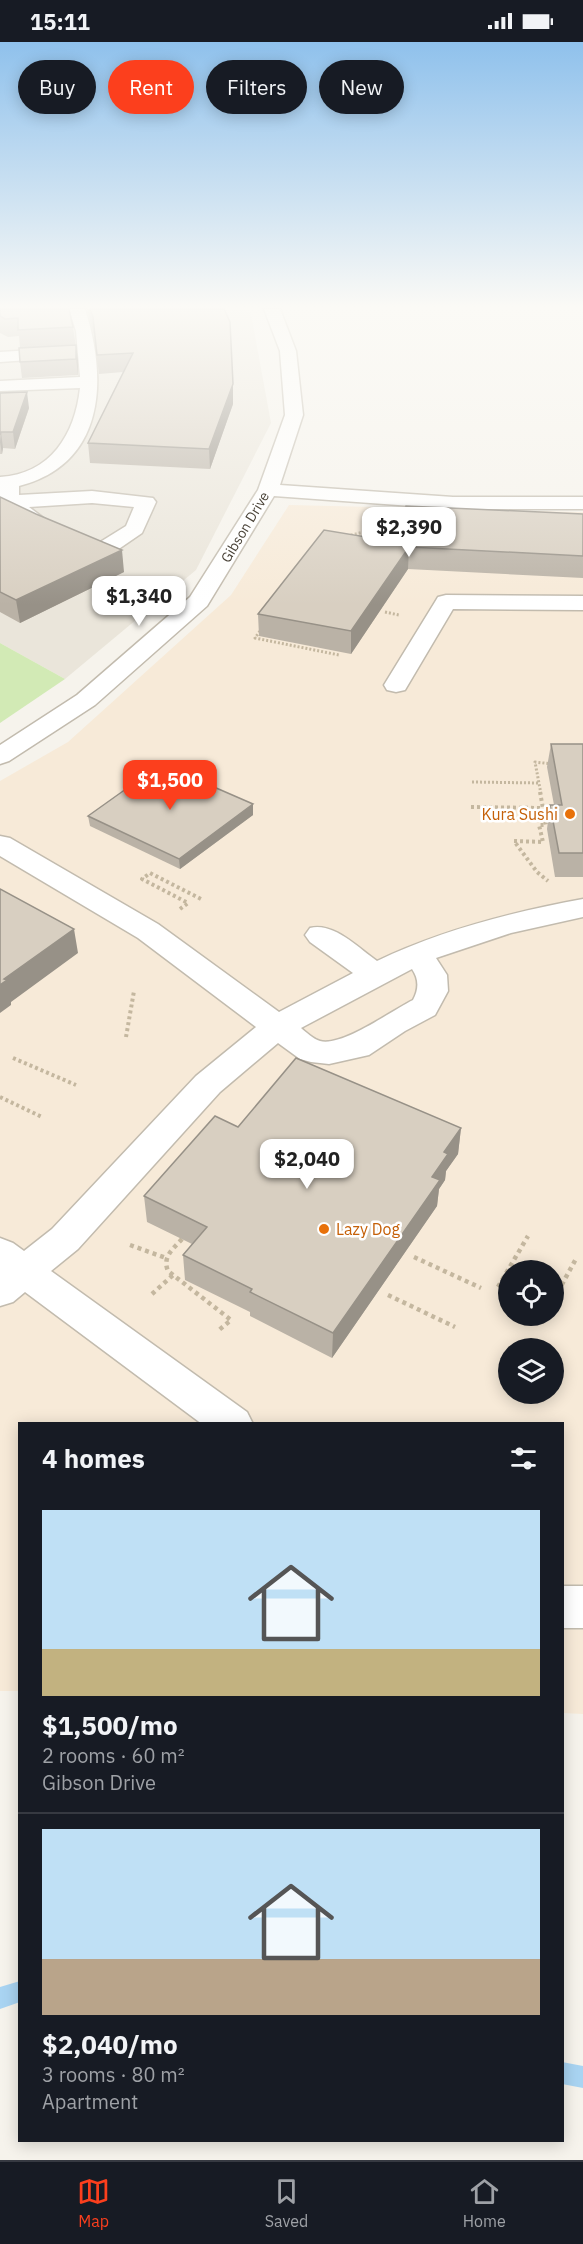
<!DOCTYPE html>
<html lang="en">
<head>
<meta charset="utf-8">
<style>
	body { margin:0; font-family:"IBM Plex Sans",sans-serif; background:#20242c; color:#f1f3f6; height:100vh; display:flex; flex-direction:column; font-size:22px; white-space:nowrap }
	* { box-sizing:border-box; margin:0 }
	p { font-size:20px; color:#9ea1a6 }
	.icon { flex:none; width:33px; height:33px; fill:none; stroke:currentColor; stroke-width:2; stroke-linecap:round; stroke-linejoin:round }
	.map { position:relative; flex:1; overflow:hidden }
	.drawer { position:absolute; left:18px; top:1380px; width:546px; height:720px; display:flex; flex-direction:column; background:#171b24; border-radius:0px; box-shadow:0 3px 15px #0003 }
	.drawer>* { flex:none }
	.banner { position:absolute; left:18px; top:18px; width:548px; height:54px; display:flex; gap:12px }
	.fabs { position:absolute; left:498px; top:1218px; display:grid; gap:12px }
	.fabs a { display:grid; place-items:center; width:66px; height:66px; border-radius:50%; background:#171b24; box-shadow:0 3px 15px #0003; font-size:30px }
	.price { position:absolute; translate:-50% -51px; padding:0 14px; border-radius:12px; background:#fff; color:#222; font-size:20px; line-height:39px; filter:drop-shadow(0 2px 3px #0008) }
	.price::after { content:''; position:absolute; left:50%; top:36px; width:18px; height:14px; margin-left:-9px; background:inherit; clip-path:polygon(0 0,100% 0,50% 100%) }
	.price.selected { background:#fc3f1d; color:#fff }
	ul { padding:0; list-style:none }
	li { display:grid; align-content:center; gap:12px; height:318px; padding:0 24px }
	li+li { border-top:2px solid #363941 }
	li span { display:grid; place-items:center; height:186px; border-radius:0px; color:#555 }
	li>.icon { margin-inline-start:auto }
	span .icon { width:108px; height:108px; fill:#fffc; stroke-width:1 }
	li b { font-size:26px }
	h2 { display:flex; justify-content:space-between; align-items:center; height:72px; padding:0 24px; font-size:26px }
	.pill { padding:0 21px; border-radius:27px; background:#171b24; box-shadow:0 3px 15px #0003; font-size:21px; line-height:54px }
	.pill.selected { background:#fc3f1d; color:#fff }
	.status { display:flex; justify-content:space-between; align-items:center; height:42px; padding:0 30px; background:#171b24; direction:ltr }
	.status svg { height:16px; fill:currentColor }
	.tabs { display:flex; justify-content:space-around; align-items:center; height:84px; border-top:2px solid #363941; background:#171b24; font-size:16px; color:#9ea1a6 }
	.tabs a { display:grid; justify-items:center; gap:3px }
	.tabs .selected { color:#fc3f1d }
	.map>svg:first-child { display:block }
	.residential { fill:#eae5da }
	.commercial { fill:#f7ead8; fill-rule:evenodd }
	.green { fill:#d2eab5 }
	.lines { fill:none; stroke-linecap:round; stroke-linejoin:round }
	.stream { fill:#a9d4f2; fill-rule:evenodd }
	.minor-casing { stroke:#c2bbae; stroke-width:3 }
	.path-far2 { stroke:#c4b79f; stroke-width:3; stroke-dasharray:2 2; stroke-linecap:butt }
	.path-far1 { stroke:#c4b79f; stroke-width:4; stroke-dasharray:3 3; stroke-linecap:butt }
	.path { stroke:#c4b79f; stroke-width:4.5; stroke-dasharray:4 4; stroke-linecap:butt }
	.minor { fill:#fff; fill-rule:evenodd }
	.wall { fill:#bab2a6 }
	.shaded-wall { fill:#979187 }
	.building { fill:#d8cfc1; stroke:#979187; stroke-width:1.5 }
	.food-dot { fill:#e8710a; stroke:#fff; stroke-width:2 }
	.labels { text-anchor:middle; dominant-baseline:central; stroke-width:5; stroke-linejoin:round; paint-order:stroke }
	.far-street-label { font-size:14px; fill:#4b4439; stroke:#fff }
	.food-label { font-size:16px; fill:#c56008; stroke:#fff; text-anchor:end }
</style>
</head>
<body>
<div class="status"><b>15:11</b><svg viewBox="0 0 49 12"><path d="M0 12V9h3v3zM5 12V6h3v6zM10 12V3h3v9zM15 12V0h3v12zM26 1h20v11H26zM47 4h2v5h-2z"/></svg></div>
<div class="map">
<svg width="583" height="2118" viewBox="0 0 583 2118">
	<rect width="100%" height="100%" fill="#f6f3ec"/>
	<path class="residential" d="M 0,267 L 247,267 L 251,272 L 271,381 L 196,528 L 65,637 L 0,601 Z"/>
	<path class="commercial" d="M 289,463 L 583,470 L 583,1672 L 563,1671 L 562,1382 L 20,1382 L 19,1649 L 0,1649 L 0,739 L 68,700 L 231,553 ZM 508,1228 L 554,1228 L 554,1274 L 508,1274 ZM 508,1306 L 554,1306 L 554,1352 L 508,1352 Z"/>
	<path class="green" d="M 0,601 L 65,637 L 0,681 Z"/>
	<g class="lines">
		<g class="stream">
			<path d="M 20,1939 L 20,1960 L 0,1967 L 0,1945 Z"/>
			<path d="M 562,2020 L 583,2024 L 583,2046 L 562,2042 Z"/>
		</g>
		<g class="minor-casing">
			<g id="minor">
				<path d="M 69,267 L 85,267 C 108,338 105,422 19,444 L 19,453 L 92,449 L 153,456 L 156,460 L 142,491 L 107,515 L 99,516 L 40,492 L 7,468 L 0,470 L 0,435 C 51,432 75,392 80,346 L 0,349 L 0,339 L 80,335 L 76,289 ZM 92,461 L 134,465 L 126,484 L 97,502 L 54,484 L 29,465 Z"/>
				<path d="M 264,267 L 280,267 L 296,309 L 303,373 L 280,443 L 453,455 L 583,455 L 583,467 L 453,467 L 274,454 L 207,564 L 95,663 L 9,719 L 0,722 L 0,703 L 77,653 L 190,555 L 258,448 L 285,373 L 280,309 Z"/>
				<path d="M 65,306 L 71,307 L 74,311 L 71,315 L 0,320 L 0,310 Z"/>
				<path d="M 446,553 L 583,554 L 583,568 L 453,567 L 405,648 L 396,650 L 387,648 L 384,643 L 435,560 L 438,555 Z"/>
				<path d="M 0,794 L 10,796 L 158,882 L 279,970 L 353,931 L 310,900 L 305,893 L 310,886 C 334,880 358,906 377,919 C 442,888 512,870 583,857 L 583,875 L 511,891 L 436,916 L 447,933 L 448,949 L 435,973 L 405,989 L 369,1013 L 329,1022 L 311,1020 L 300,1017 L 278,1001 L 220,1050 L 78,1207 L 51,1229 L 247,1370 L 253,1382 L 202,1382 L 25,1250 L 13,1260 L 0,1264 L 0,1196 L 13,1201 L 24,1209 L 52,1187 L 196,1034 L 256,985 L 138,896 L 0,814 ZM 412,927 C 419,937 419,947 413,958 C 391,969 342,1005 320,999 C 313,997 306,990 301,986 Z"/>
				<rect x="562" y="1544" width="21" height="42"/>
			</g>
		</g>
		<g class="path-far2">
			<path d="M 347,494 L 372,488"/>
			<path d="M 380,499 L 402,493"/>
			<path d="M 400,505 L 403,488"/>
			<path d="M 385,570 L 399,573"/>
			<path d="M 260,589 L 255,596 L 339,613"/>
			<path d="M 472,740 L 539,741"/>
			<path d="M 541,752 L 535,720 L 552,722"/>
		</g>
		<g class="path-far1">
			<path d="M 540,750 L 546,783 L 539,783 L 543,800 L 514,799 L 537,830 L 548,839"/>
			<path d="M 471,765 L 543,766"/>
			<path d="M 180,867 L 188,861 L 142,837 L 150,831 L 203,858"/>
			<path d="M 126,995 L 134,949"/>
			<path d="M 13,1016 L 76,1043"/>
			<path d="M 0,1055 L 42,1075"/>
		</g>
		<g class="path">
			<path d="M 182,1197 C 173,1207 162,1215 168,1229 L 231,1278 L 219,1288"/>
			<path d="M 130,1203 L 166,1216"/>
			<path d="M 414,1215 L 481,1246"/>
			<path d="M 498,1245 L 528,1194"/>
			<path d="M 152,1252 L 173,1233"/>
			<path d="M 388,1253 L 455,1285"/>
			<path d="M 554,1257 L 577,1215"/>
		</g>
		<use href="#minor" class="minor"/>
	</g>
	<g class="wall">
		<path d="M 0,267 L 73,285 L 78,318 L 78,333 L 22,336 L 20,320 L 20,306 L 19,294 L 8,295 L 0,291 Z"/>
		<path d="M 87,267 L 224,267 L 233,362 L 210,427 L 90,421 L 88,401 L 123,330 L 99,332 L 94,294 Z"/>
		<path d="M 0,351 L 29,366 L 15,407 L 3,406 L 2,412 L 0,412 Z"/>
		<path d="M 0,455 L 36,472 L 124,530 L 20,581 L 0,570 Z"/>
		<path d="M 583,472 L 583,536 L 408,527 L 351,612 L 259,594 L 258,572 L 402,501 Z"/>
		<path d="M 551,702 L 583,702 L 583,835 L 555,835 L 547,787 L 550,763 L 554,763 L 547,725 Z"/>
		<path d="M 253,773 L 180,827 L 90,784 L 88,774 Z"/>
		<path d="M 238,1085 L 461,1086 L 458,1112 L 446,1129 L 445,1138 L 439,1147 L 437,1164 L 332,1316 L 250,1274 L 250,1270 L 185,1238 L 183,1213 L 192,1202 L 147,1180 L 144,1154 Z"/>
	</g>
	<g class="shaded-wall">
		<path d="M 76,303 L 78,318 L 78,333 L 76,317 Z"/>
		<path d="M 233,342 L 233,362 L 210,427 L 209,407 Z"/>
		<path d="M 27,350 L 29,366 L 15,407 L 13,390 Z"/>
		<path d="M 1,390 L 3,406 L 2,412 L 0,400 Z"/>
		<path d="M 409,505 L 408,527 L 351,612 L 351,589 Z"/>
		<path d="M 122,508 L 124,530 L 20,581 L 16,558 Z"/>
		<path d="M 253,762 L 253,773 L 180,827 L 179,817 Z"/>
		<path d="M 74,887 L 78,911 L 11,960 L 11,963 L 0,971 L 0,943 L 4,937 Z"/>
		<path d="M 461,1086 L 458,1112 L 446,1129 L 445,1138 L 439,1147 L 437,1164 L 332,1316 L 333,1291 L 432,1135 L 444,1110 Z"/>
	</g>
	<g class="building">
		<path d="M 0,267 L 69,267 L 73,285 L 18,288 L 18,276 L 5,277 L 0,274 Z"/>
		<path d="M 90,267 L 224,267 L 230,280 L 233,342 L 209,407 L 88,401 L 133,311 L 97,313 L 93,275 Z"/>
		<path d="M 76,303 L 76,317 L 20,320 L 19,306 Z"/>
		<path d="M 27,350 L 13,390 L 1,390 L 0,393 L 0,351 Z"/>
		<path d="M 0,455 L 36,472 L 122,508 L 16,558 L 0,550 Z"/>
		<path d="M 406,464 L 583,472 L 583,514 L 409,505 L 351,589 L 258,572 L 324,488 L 402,501 Z"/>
		<path d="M 551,702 L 583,702 L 583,811 L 559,811 L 550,763 L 562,763 Z"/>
		<path d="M 161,722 L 253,762 L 179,817 L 88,774 Z"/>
		<path d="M 0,847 L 74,887 L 4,937 L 7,938 L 0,943 Z"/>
		<path d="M 296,1016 L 461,1086 L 444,1110 L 448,1112 L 432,1135 L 440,1138 L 333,1291 L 250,1250 L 252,1247 L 183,1213 L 207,1185 L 144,1154 L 215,1074 L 238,1085 Z"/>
	</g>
	<linearGradient id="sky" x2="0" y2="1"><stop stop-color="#8fc1ec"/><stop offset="0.47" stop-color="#fbfaf6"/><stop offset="1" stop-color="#fbfaf6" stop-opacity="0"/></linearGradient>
	<rect width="583" height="563" fill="url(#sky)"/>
	<g class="food-dot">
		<circle cx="570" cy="772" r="6"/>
		<circle cx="324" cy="1187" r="6"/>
	</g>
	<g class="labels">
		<g class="far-street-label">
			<text transform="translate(245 485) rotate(-59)">Gibson Drive</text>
		</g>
		<g class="food-label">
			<text x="558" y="772">Kura Sushi</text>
			<text x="336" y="1187" text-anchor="start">Lazy Dog</text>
		</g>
	</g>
</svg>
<div class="fabs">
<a><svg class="icon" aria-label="locate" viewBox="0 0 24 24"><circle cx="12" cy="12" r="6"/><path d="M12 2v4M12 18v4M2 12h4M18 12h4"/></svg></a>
<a><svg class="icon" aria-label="layers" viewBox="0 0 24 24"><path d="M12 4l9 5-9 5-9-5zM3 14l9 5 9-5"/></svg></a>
</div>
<b class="price" style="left:409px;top:516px">$2,390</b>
<b class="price" style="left:139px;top:585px">$1,340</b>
<b class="price selected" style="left:170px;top:769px">$1,500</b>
<b class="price" style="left:307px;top:1148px">$2,040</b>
<div class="banner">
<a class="pill">Buy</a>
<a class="pill selected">Rent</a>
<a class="pill">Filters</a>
<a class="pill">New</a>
</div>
<section class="drawer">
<h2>4 homes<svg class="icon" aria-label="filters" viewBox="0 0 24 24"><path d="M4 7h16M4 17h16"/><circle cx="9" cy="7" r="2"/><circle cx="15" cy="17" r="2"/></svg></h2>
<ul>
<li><span style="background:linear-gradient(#bfe0f5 75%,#c2b280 0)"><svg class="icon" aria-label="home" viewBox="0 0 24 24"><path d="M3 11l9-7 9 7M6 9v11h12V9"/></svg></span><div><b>$1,500/mo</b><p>2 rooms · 60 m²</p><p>Gibson Drive</p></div></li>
<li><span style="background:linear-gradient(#bfe0f5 70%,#b9a48a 0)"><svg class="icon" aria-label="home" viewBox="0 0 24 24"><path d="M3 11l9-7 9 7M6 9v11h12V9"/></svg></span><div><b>$2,040/mo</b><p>3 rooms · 80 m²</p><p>Apartment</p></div></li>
</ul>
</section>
</div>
<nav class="tabs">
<a class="selected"><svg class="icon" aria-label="map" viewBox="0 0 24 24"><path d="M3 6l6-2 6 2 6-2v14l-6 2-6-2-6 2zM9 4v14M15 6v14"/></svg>Map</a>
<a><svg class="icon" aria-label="saved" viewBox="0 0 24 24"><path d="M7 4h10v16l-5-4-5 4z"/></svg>Saved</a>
<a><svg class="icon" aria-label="home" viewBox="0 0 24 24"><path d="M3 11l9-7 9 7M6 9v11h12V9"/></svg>Home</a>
</nav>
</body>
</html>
